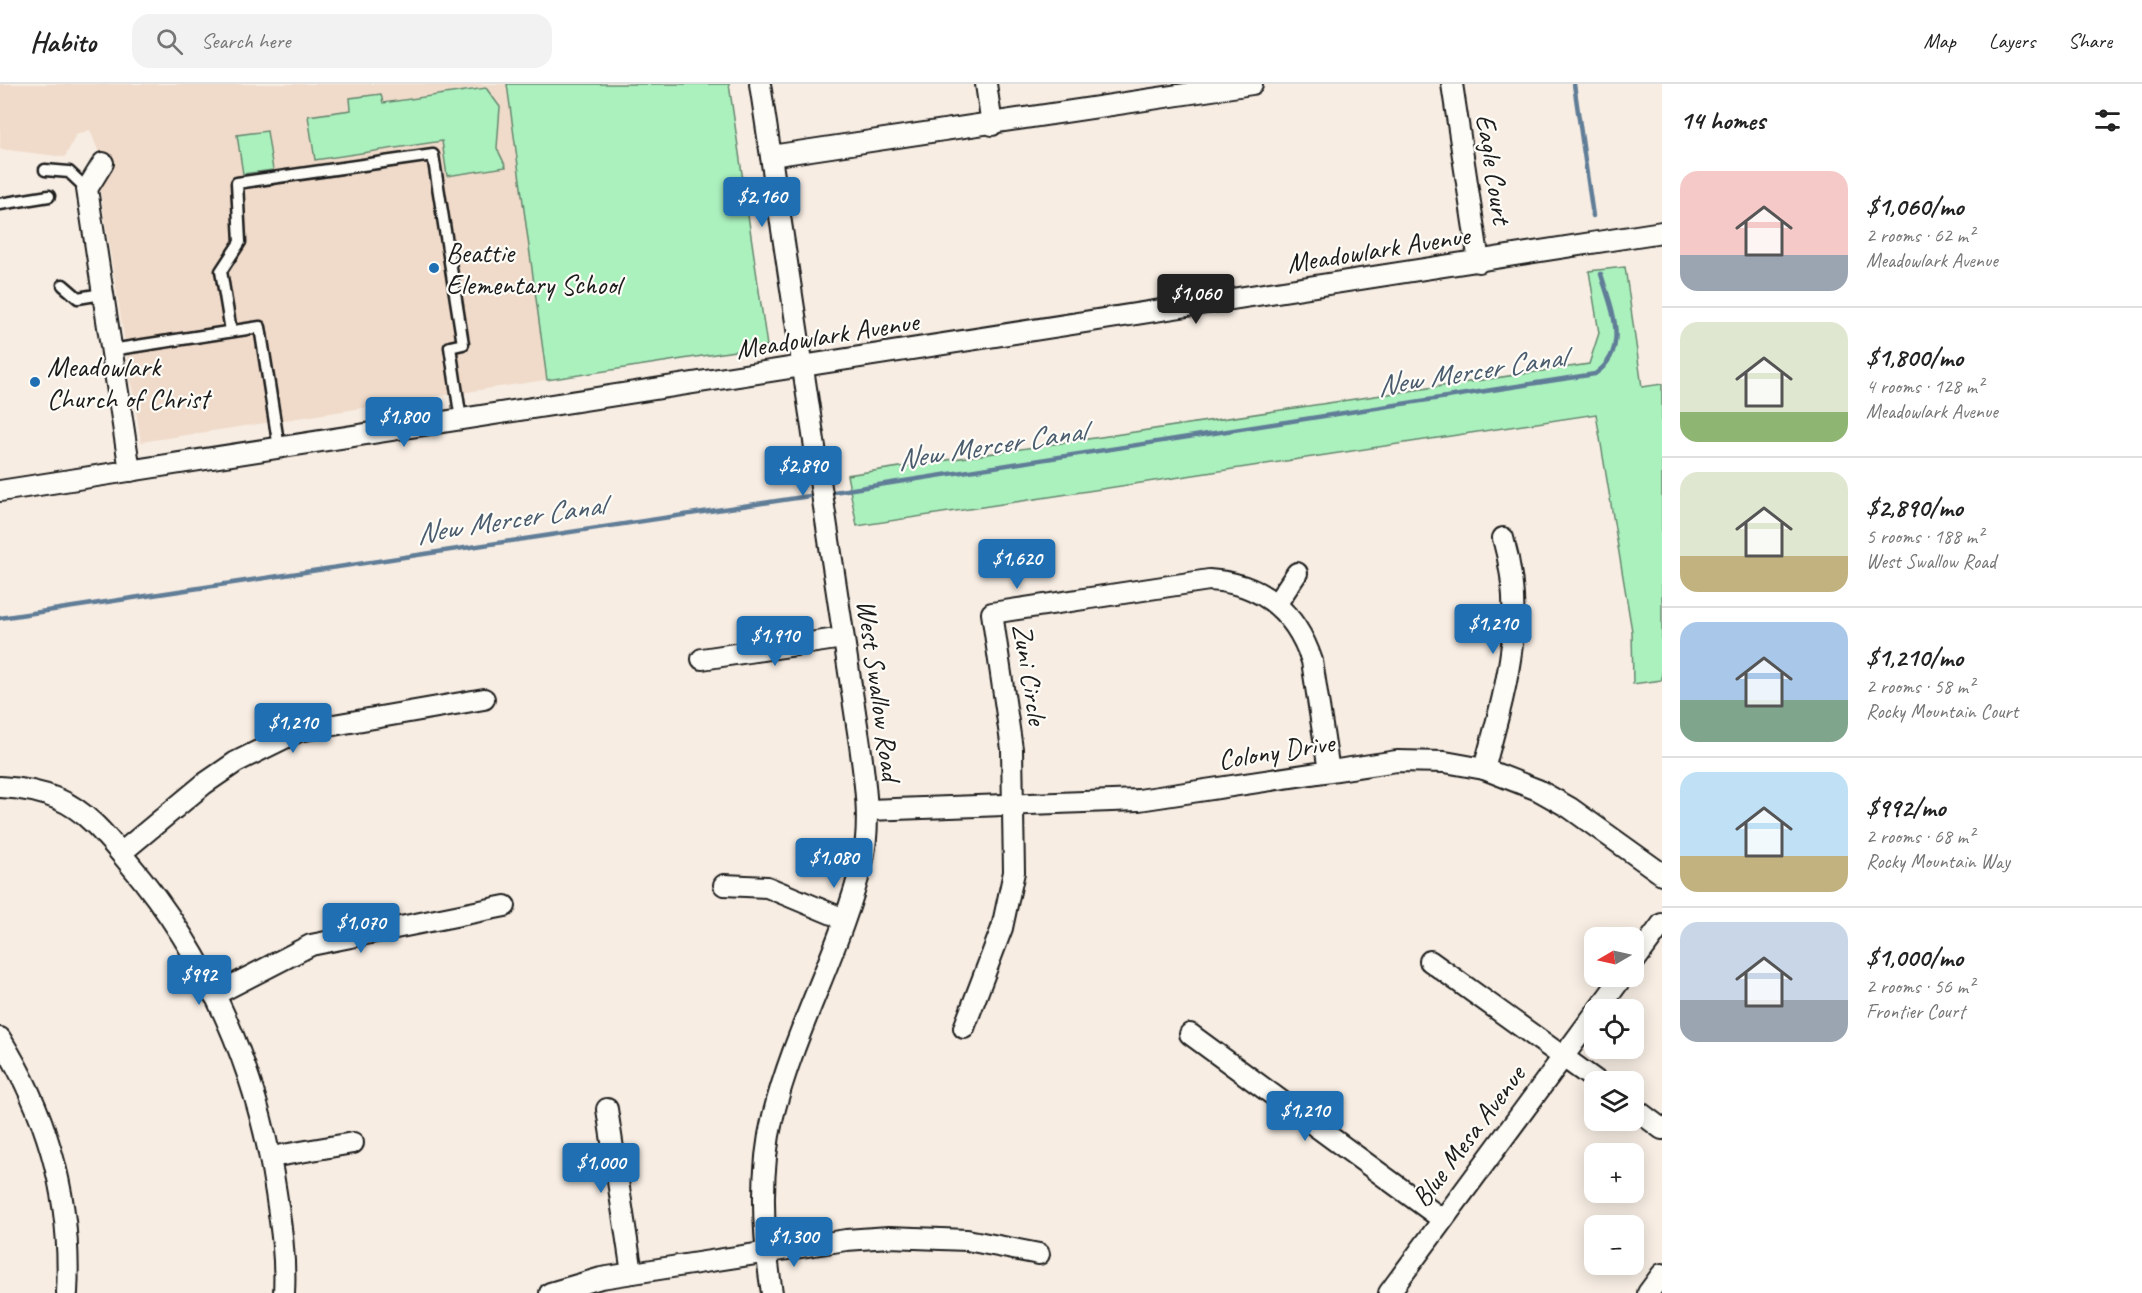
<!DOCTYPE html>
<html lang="en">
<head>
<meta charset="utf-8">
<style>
	body { margin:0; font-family:Caveat,sans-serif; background:#f2f2f2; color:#222; height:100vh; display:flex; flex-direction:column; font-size:22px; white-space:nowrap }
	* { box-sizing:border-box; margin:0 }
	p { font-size:20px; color:#767676 }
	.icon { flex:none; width:33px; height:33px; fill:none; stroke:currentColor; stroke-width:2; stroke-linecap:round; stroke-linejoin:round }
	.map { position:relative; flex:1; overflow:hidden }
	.sheet { display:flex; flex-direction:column; background:#fff; width:480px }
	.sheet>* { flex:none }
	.needle { width:39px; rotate:261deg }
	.buttons { position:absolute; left:1584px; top:843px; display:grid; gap:12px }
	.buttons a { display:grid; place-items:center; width:60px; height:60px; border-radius:12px; background:#fff; box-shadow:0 3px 15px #0003; font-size:30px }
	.price { position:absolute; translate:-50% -51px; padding:0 14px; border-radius:6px; background:#1f6fb2; color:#fff; font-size:20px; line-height:39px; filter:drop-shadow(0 2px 3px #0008) }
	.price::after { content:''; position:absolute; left:50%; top:36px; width:18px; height:14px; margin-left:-9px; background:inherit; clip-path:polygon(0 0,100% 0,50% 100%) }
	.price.active { background:#222; color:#fff }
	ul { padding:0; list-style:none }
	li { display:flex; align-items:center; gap:18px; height:150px; padding:0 18px }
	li+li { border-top:2px solid #e0e0e0 }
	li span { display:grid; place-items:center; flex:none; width:168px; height:120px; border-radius:18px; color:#555 }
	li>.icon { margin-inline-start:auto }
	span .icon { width:72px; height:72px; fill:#fffc; stroke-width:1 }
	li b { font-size:26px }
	h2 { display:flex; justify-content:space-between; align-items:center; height:72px; padding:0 18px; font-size:26px }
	header { display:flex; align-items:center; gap:36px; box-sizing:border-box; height:84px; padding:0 30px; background:#fff; border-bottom:2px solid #e0e0e0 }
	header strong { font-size:28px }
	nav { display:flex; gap:33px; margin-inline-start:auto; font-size:21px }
	.search { width:420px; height:54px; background:#f2f2f2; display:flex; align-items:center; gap:15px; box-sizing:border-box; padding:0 21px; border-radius:18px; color:#767676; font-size:22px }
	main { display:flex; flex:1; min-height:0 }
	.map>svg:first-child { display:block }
	.built { fill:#f0dbca }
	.green { fill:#abf1be; stroke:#64866d; stroke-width:1.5 }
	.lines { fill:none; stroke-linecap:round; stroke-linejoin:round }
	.stream { stroke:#617d97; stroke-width:4.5 }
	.lane-casing { stroke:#1c1c1c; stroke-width:15 }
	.street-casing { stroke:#1c1c1c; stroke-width:24 }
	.lane { stroke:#fdfcf7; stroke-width:10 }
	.street { stroke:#fdfcf7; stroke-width:20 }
	.poi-dot { fill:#1f6fb2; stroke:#fdfcf7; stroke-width:2 }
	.labels { text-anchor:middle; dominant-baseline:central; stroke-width:4.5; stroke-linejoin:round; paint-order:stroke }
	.street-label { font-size:28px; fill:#1c1c1c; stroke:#fdfcf7 }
	.poi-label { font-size:28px; fill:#1c1c1c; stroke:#fdfcf7; text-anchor:start }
	.water-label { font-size:30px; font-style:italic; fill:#4a5c6e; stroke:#fdfcf7 }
</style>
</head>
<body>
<header>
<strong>Habito</strong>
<div class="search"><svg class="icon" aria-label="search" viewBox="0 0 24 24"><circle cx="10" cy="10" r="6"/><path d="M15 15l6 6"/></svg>Search here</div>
<nav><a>Map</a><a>Layers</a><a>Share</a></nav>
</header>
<main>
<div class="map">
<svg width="1662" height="1209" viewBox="0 0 1662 1209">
	<rect width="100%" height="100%" fill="#f7ede3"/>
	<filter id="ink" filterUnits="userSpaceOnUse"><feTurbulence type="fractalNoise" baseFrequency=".0167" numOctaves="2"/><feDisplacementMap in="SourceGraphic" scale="12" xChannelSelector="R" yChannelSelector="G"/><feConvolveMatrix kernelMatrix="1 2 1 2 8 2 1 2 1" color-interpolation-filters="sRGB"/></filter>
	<g filter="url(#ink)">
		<path class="built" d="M 0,0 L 729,0 L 767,262 L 141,358 L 100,106 L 103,79 L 90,46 L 76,51 L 65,73 L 0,65 Z"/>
		<g class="green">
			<path d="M 507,0 L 729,0 L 767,262 L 547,296 Z"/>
			<path d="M 486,4 L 500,23 L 497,64 L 506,83 L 447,92 L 442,57 L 315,76 L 308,32 L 351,26 L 350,14 L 381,10 L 383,19 Z"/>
			<path d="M 267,47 L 273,86 L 243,90 L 237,51 Z"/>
			<path d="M 1625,183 L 1642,303 L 1662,300 L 1662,596 L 1633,600 L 1632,547 L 1596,330 L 857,442 L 847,391 L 1589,280 L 1599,249 L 1589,187 Z"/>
		</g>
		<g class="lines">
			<g class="stream">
				<path d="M 1574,0 L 1593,132"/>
				<path d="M 827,409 L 1595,290 C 1631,265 1611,224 1601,190"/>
				<path d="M 0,534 L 816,411"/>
			</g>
			<g class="lane-casing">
				<g id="lane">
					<path d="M 45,86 L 69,88 L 87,105"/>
					<path d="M 0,120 L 49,112"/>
					<path d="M 63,201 L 78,214 L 102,210"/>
					<path d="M 231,247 L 221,187 L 240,158 L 237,99 L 433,71 L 463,260 L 450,263 L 461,336"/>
					<path d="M 111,266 L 260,243 L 279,364"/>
				</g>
			</g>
			<g class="street-casing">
				<g id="street">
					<path d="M 760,0 L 860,661 C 865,699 871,737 863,775 C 842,863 795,944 773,1032 C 759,1089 763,1152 772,1209"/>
					<path d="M 986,0 L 992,41"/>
					<path d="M 1452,0 L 1479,178"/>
					<path d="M 771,72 L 1252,0"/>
					<path d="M 103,79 L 87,105 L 130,387"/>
					<path d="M 0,407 L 1662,148"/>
					<path d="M 1277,519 L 1297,489"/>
					<path d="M 702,575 L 843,554"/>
					<path d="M 1484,685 C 1506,603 1527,538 1503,454"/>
					<path d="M 0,703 C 20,704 39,707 58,715 C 87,727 108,754 128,778 C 208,872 258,987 276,1109 C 281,1142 286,1175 284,1209"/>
					<path d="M 868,726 L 1139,716 L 1397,677 L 1445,678 L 1484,685 L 1538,706 L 1570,724 L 1662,790"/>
					<path d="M 121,769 L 204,700 L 236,678 L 299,647 L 484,615"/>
					<path d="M 724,801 L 767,803 L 844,835"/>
					<path d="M 1430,877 L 1598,998"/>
					<path d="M 1634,878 L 1662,840"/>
					<path d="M 214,911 L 311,861 L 505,822"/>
					<path d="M 1598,926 L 1623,892"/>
					<path d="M 964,944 L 1002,844 L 1014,788 L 1012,665 L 992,529 L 1209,496 C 1262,499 1296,528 1312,577 L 1329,687"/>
					<path d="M 1190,950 L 1442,1135"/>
					<path d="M 0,954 C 48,1031 72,1117 67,1209"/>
					<path d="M 1634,1024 L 1662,1045"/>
					<path d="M 607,1025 L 632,1189"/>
					<path d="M 271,1073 L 353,1059"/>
					<path d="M 550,1209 L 601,1194 L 846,1156 L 889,1153 L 967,1156 L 1039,1170"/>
					<path d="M 1389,1209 L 1594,931"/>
					<path d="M 1648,1209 L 1662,1190"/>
				</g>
			</g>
			<use href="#lane" class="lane"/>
			<use href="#street" class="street"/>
		</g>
	</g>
	<g class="poi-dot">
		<circle cx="434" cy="184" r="6"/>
		<circle cx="35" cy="298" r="6"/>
	</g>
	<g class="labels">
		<g class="street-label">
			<text transform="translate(1494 85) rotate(81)">Eagle Court</text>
			<text transform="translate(1378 165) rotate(-9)">Meadowlark Avenue</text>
			<text transform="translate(827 251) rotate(-9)">Meadowlark Avenue</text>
			<text transform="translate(1030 590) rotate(81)">Zuni Circle</text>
			<text transform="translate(879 606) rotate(82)">West Swallow Road</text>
			<text transform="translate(1276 667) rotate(-9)">Colony Drive</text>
			<text transform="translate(1468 1052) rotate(-53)">Blue Mesa Avenue</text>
		</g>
		<g class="poi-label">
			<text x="446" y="168">Beattie<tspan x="446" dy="32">Elementary School</tspan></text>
			<text x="47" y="282">Meadowlark<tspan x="47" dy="32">Church of Christ</tspan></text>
		</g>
		<g class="water-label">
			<text transform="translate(1471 287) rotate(-9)">New Mercer Canal</text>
			<text transform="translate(991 361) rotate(-9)">New Mercer Canal</text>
			<text transform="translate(510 435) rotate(-9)">New Mercer Canal</text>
		</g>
	</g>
</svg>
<div class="buttons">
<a><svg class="needle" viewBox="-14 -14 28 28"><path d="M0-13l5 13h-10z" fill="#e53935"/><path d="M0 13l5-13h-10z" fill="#767676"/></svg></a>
<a><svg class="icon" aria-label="locate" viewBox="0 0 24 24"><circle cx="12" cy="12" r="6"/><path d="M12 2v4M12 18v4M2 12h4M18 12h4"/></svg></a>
<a><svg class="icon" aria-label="layers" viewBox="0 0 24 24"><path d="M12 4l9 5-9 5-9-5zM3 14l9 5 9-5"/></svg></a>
<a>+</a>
<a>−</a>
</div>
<b class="price" style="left:762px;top:144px">$2,160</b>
<b class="price active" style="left:1196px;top:241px">$1,060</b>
<b class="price" style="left:404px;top:364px">$1,800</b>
<b class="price" style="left:803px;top:413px">$2,890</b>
<b class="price" style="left:1017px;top:506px">$1,620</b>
<b class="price" style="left:1493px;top:571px">$1,210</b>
<b class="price" style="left:775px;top:583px">$1,910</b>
<b class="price" style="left:293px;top:670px">$1,210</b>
<b class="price" style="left:834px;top:805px">$1,080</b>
<b class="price" style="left:361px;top:870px">$1,070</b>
<b class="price" style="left:199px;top:922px">$992</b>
<b class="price" style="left:1305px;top:1058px">$1,210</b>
<b class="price" style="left:601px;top:1110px">$1,000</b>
<b class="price" style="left:794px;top:1184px">$1,300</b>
</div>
<section class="sheet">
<h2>14 homes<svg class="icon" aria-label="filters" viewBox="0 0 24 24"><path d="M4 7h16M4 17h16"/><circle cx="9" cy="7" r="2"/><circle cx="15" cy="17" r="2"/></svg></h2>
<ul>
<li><span style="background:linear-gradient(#f6c9c9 70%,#9aa5b1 0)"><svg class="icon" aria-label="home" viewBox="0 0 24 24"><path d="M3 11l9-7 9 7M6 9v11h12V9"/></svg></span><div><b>$1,060/mo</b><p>2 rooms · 62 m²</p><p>Meadowlark Avenue</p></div></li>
<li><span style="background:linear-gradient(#dfe7d0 75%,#8fb573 0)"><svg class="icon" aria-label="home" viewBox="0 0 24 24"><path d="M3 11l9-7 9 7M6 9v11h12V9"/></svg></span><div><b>$1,800/mo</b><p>4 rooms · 128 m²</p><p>Meadowlark Avenue</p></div></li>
<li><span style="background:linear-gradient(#dfe7d0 70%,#c2b280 0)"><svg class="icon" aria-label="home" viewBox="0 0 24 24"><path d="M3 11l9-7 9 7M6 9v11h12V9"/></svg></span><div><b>$2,890/mo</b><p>5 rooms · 188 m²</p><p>West Swallow Road</p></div></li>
<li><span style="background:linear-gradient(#a9c7e8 65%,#7fa58c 0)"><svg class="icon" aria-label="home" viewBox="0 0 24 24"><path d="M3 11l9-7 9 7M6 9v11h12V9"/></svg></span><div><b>$1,210/mo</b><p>2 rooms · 58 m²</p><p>Rocky Mountain Court</p></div></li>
<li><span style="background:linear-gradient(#bfe0f5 70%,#c2b280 0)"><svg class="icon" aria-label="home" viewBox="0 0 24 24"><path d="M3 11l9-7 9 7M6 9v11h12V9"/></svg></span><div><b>$992/mo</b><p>2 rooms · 68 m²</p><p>Rocky Mountain Way</p></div></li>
<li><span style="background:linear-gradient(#c9d6e8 65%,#9aa5b1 0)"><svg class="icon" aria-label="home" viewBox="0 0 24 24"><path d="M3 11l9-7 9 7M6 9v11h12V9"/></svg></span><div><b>$1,000/mo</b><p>2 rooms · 56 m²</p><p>Frontier Court</p></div></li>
</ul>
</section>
</main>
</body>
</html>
